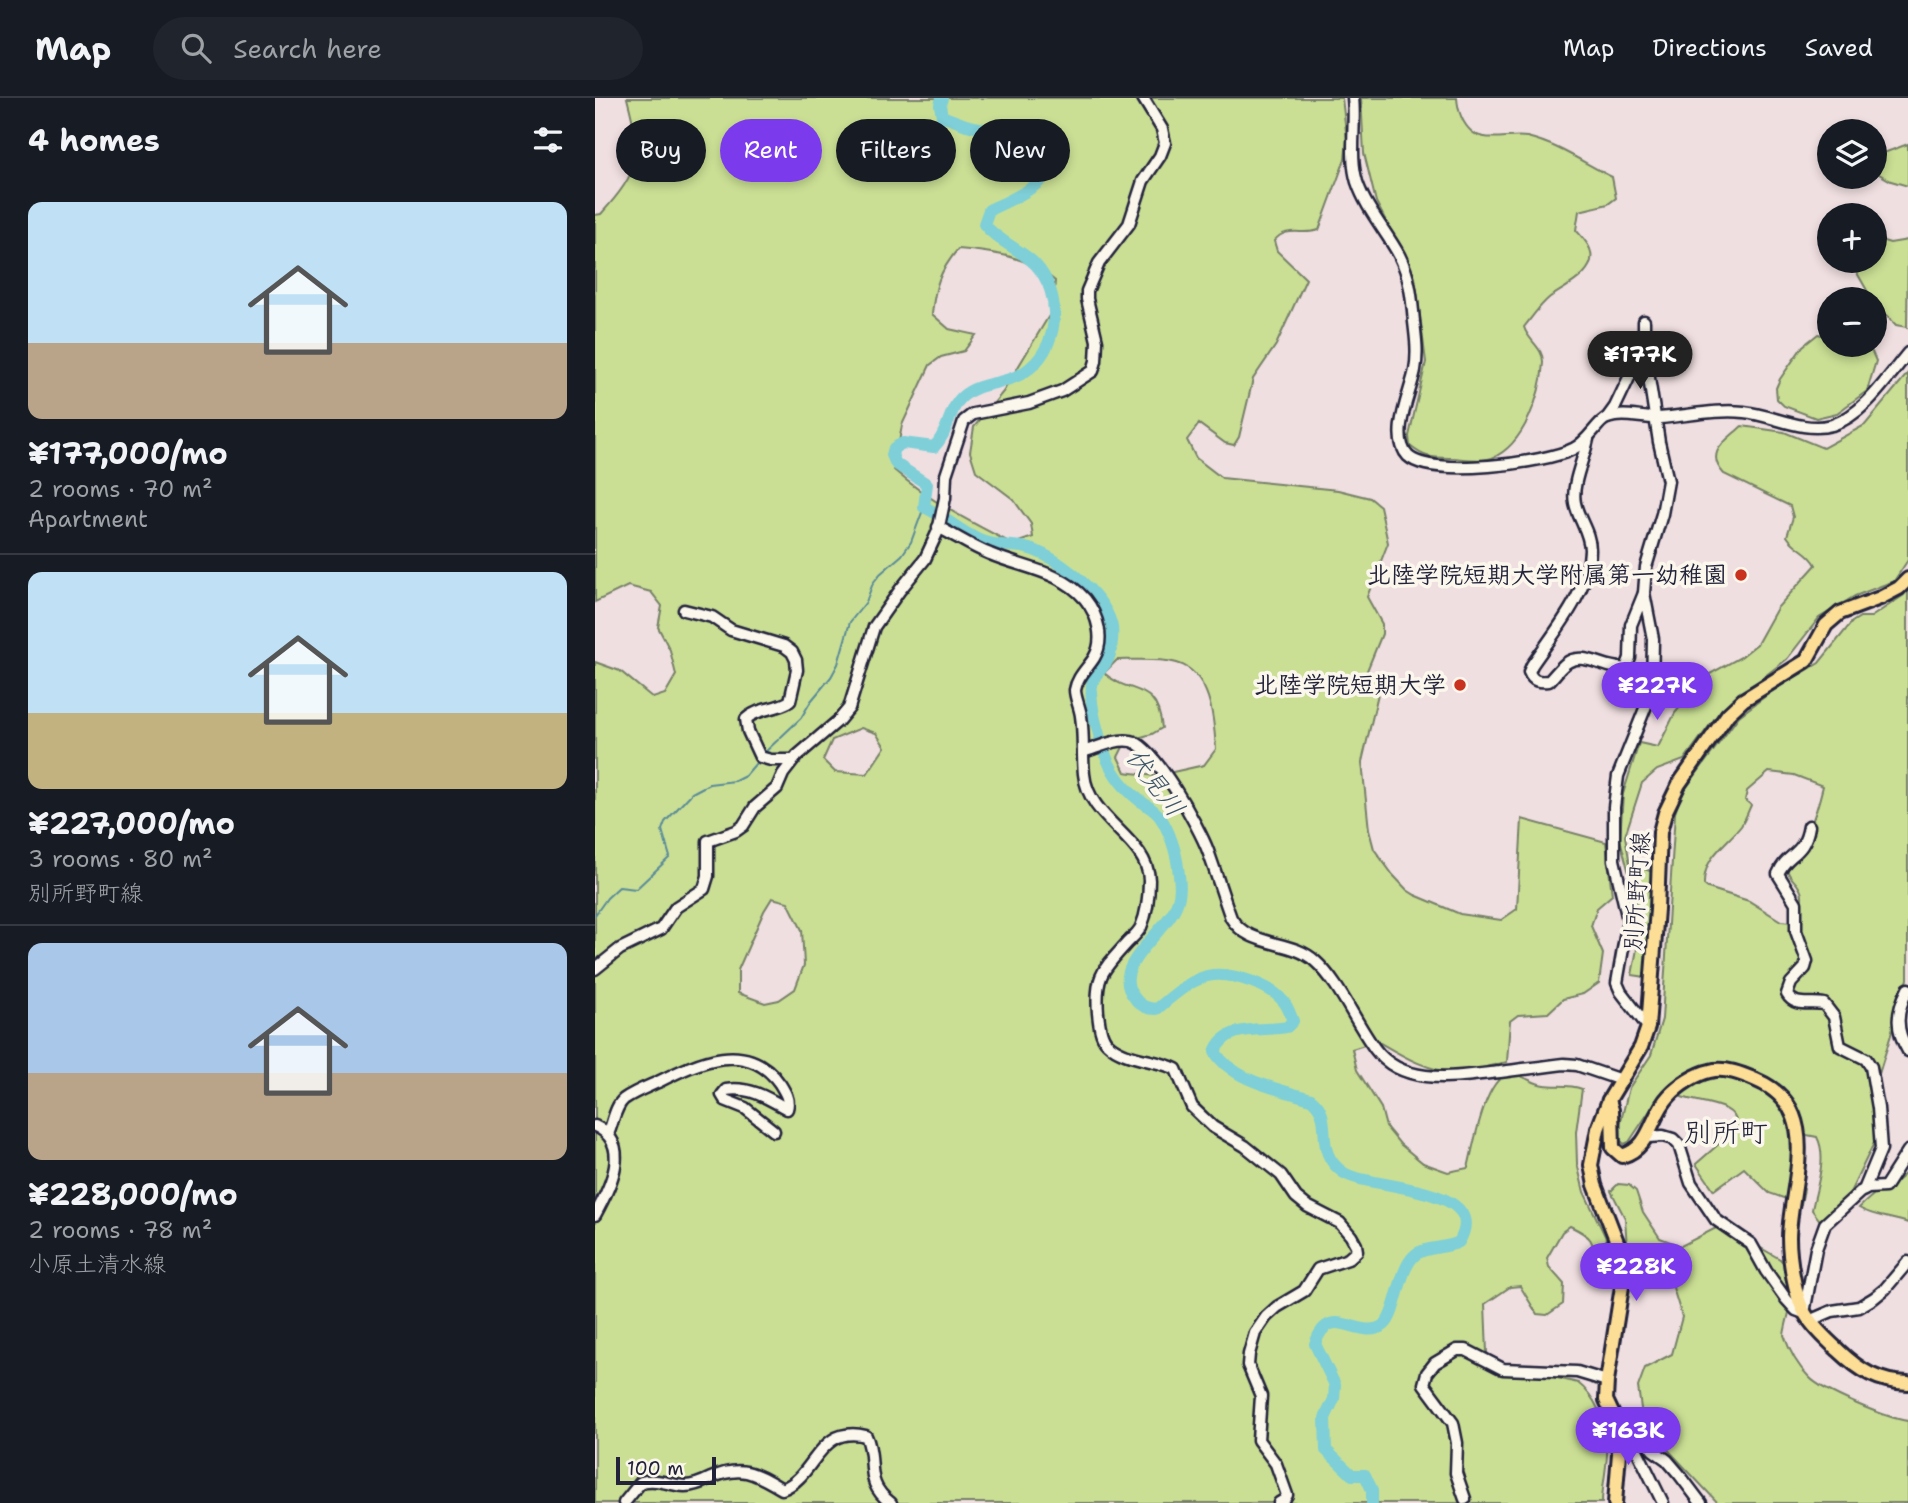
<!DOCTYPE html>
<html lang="en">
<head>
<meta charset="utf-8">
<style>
	body { margin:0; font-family:"Shantell Sans","Klee One",sans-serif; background:#20242c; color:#f1f3f6; height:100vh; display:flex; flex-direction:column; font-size:26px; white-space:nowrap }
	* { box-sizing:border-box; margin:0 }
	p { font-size:23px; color:#9ea1a6 }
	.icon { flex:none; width:38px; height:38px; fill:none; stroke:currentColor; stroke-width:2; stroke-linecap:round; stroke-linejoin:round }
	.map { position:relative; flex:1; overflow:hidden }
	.panel { display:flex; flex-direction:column; background:#171b24; width:595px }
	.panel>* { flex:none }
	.top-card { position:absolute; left:21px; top:21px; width:665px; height:63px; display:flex; gap:14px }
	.controls { position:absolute; left:1222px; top:21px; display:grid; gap:14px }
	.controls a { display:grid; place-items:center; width:70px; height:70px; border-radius:50%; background:#171b24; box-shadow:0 4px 10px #0003; font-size:35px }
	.scale { position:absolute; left:21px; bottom:18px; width:100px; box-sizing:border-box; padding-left:7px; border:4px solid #22223b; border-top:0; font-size:19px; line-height:24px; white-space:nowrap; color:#22223b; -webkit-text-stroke:5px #fbf7ec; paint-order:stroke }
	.price { position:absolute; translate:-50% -60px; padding:0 16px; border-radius:24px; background:#7c3aed; color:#fff; font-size:23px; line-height:46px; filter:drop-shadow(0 2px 4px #0008) }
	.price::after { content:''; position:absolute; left:50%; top:42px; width:21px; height:16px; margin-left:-10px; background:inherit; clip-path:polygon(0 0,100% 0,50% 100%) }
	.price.on { background:#222; color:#fff }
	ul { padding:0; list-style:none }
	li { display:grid; align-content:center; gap:14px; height:371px; padding:0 28px }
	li+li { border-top:2px solid #363941 }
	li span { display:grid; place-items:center; height:217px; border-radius:14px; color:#555 }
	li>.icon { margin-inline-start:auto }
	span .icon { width:126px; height:126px; fill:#fffc; stroke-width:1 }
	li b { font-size:30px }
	h2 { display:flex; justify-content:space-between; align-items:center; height:84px; padding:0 28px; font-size:30px }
	.chip { padding:0 24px; border-radius:32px; background:#171b24; box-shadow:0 4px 10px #0003; font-size:24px; line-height:63px }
	.chip.on { background:#7c3aed; color:#fff }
	header { display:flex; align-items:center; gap:42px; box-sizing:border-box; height:98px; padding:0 35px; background:#171b24; border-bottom:2px solid #363941 }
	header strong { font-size:33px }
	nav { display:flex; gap:38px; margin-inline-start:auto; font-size:24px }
	.search { width:490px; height:63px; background:#20242c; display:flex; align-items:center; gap:18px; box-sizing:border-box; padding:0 24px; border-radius:38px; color:#9ea1a6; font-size:26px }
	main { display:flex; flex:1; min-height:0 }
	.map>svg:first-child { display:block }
	.green { fill:#cadf94; stroke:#768068; stroke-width:2; fill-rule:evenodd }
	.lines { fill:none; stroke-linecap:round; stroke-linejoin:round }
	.stream { stroke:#598a99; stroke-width:2 }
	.river { stroke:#7ecfd7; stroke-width:12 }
	.minor-casing { stroke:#22223b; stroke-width:15 }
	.major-casing { stroke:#22223b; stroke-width:18 }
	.minor { stroke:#fbf7ec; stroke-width:10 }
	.major { stroke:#fcde96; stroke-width:12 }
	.poi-dot { fill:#c8321e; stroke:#fbf7ec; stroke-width:2.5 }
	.labels { text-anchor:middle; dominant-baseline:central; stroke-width:7; stroke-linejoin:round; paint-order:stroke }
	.poi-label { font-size:24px; font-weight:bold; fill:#22223b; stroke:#fbf7ec; text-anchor:end }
	.street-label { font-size:24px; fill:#22223b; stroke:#fbf7ec }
	.water-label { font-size:26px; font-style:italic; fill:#3e566a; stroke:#fbf7ec }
	.quarter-label { font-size:28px; fill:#22223b; stroke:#fbf7ec }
</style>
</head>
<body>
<header>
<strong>Map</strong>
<div class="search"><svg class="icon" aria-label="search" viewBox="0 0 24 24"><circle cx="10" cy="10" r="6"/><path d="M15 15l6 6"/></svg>Search here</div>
<nav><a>Map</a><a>Directions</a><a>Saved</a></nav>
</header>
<main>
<section class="panel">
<h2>4 homes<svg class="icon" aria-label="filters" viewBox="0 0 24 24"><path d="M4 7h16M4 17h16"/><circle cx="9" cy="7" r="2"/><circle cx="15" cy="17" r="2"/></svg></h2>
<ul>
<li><span style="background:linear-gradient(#bfe0f5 65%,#b9a48a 0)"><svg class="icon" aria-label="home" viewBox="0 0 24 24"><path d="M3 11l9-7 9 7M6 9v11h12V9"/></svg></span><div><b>¥177,000/mo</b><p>2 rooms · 70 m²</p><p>Apartment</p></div></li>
<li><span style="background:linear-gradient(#bfe0f5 65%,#c2b280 0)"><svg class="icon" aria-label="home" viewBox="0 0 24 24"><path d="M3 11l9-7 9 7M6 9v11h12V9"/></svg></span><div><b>¥227,000/mo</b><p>3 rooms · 80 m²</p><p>別所野町線</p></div></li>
<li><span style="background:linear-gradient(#a9c7e8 60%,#b9a48a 0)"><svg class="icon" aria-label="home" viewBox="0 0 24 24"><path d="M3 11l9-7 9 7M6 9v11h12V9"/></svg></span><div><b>¥228,000/mo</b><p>2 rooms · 78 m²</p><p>小原土清水線</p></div></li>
</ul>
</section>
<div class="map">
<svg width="1313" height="1405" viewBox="0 0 1313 1405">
	<rect width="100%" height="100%" fill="#f0dfe0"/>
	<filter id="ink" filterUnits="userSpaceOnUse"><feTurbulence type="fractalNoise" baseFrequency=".0143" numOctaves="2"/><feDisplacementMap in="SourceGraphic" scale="14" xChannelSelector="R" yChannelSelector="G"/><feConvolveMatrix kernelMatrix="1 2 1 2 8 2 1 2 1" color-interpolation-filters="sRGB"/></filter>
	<g filter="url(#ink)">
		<g class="green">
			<path d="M 32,0 L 747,0 L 752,42 L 750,61 L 724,132 C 707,138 692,127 679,143 L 682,153 L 711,181 L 681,247 L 658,281 L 644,339 L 639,347 L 630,345 L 604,326 L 592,342 L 601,360 L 627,380 L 743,392 L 775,400 L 785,408 L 793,445 L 772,499 L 787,526 L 787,536 L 771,575 L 786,583 L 767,664 L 774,732 L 779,751 L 798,777 L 812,792 L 820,797 L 865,816 L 906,822 L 922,811 L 927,721 L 1011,744 L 1017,797 L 1002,810 L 996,828 L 1008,856 L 1004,885 L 988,896 L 968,901 L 953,915 L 923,917 L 915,923 L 912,964 C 897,967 880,973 864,974 C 835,975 806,957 782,943 L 757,951 L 762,972 L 786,1010 L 791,1029 L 805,1046 L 828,1065 L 853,1074 L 873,1070 C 878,1050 890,981 912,977 C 926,974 937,986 949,987 C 963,989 973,986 987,991 L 981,1034 L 982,1065 L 989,1094 L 1011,1140 L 1009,1169 L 1000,1166 C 999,1141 997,1139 975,1128 L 967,1134 L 952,1160 L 954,1169 L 969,1186 L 968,1206 L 952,1217 L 942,1216 L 925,1188 L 915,1189 L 890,1206 L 892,1254 L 895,1264 L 983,1285 C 1000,1298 1010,1322 1012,1343 C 1014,1363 1007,1385 1007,1405 L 0,1405 L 0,564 L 25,573 L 58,600 L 70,596 L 81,577 L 75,552 L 63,529 L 67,508 L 56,494 L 33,488 L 0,504 L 0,117 L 6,116 C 46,72 47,57 32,0 ZM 363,151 C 398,154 434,158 460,183 L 458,211 L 408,294 L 379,329 L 375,354 L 381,373 L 418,401 L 436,426 L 438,439 L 418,446 C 377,425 334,403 299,372 L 307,327 L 335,267 L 346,259 L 369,253 L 381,237 L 354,231 L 337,216 C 340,188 344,174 363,151 ZM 522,562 C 540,562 578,559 593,570 C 617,587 619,624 621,651 L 609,667 L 560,678 L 530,674 L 523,659 L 531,643 L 557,636 L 567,630 C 562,582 536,599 509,575 ZM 266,630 L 281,635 L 290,649 L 272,676 L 240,674 L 228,662 L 237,642 ZM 177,800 L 193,804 L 207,832 L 209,867 L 200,891 L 184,902 L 170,905 L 143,895 L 143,872 L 169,813 Z"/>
			<path d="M 766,0 L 862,0 C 863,13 867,25 877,34 C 891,45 916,36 932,39 C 962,46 989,65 1017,79 L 1021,100 L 1013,106 L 984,113 L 981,132 C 986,138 992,144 995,151 C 1004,174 970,189 955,199 C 945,207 937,219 929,229 C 933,243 949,250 948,265 C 946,297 929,347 897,360 C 886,364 870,361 859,360 C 838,360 831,361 815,348 L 814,338 L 831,264 L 820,179 L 781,104 L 769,55 Z"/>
			<path d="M 1313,46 L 1313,88 L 1296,83 L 1279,73 L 1279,61 L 1283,57 Z"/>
			<path d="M 1279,140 L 1295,145 L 1313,142 L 1312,229 L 1301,227 L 1279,204 L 1279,201 L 1277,201 L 1262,175 L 1247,163 L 1279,163 Z"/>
			<path d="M 1223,236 L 1234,239 L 1234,247 L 1262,247 L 1277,254 L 1281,263 L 1272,293 L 1242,315 L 1221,320 L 1189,308 L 1182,301 L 1181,290 L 1185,281 L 1208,248 Z"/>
			<path d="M 1313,275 L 1313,462 L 1299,483 L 1260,498 L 1224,520 L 1192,561 L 1126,612 L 1089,662 L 1062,672 L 1047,685 L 1030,738 L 1035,766 L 1058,774 L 1051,879 L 1037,877 L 1047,825 L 1025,741 L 1028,696 L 1044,645 L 1063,649 L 1080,615 L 1111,578 L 1146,559 L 1162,546 L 1182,510 L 1221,467 C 1214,453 1200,451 1192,438 L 1198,419 L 1195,408 L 1129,376 C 1109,354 1131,343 1147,328 L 1189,334 L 1228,350 L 1270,327 Z"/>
			<path d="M 1313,491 L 1313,881 L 1280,989 L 1285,1016 L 1279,1045 L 1248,1109 L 1226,1124 L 1217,1112 C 1221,1090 1233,1060 1222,1039 L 1212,1037 L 1207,1039 C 1197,1057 1191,1075 1209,1091 L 1206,1106 L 1174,1095 L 1149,1070 L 1119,1092 L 1101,1066 L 1141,1031 C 1147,1006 1106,1005 1090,1000 C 1085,999 1080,995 1076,992 L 1060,1005 L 1034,1044 L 1029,1046 L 1022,1039 L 1034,990 L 1056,957 L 1067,921 L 1080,715 L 1086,697 L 1144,618 L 1180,591 L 1224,565 L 1257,524 L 1265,519 L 1276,519 L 1309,497 ZM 1174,674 L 1199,677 L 1228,688 C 1220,721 1211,743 1192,771 C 1194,781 1201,782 1205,791 C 1211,801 1202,816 1196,824 L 1186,823 L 1154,803 L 1113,790 L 1109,787 C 1108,759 1131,747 1146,728 C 1150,722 1153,714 1156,707 L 1150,702 L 1152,693 Z"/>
			<path d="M 1313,1072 L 1313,1125 C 1296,1119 1279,1119 1264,1110 C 1269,1105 1275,1099 1281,1095 C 1294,1088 1304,1084 1313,1072 Z"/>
			<path d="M 1023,1086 L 1034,1087 L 1041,1093 L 1048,1114 L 1065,1140 L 1086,1148 L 1121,1130 L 1131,1130 L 1185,1161 C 1209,1184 1193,1210 1189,1237 C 1194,1252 1202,1267 1214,1279 C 1228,1294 1292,1320 1313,1323 L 1313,1405 L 1123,1405 L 1048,1325 L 1043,1289 L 1050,1270 L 1077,1256 L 1087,1219 L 1075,1180 L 1039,1157 L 1032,1150 L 1030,1120 L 1016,1093 Z"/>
		</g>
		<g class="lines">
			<g class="stream">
				<path d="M 168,656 L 206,620 L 216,603 L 236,579 L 243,566 L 255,524 L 271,504 L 278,485 L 285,476 L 307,457 L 316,444 L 329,409"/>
				<path d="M 0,817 L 12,800 L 24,789 L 41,791 L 75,759 L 67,732 L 70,724 L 97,695 L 114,686 L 140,683 L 150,678 L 162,664"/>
			</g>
			<path class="river" d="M 347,0 L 345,7 L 347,18 L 371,27 L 442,43 C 482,76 419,100 394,112 L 389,126 C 402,143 425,151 440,166 C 469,197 465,252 428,275 C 410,287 385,283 368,298 C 353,311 354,335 339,349 L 308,345 L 299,350 L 297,357 L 301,366 L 332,386 L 329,409 C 349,418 364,433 384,442 C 399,449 415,446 431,450 C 461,457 507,495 516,525 C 519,534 517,543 516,551 C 514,568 503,570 498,583 C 492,601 505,643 512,661 C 519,678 530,691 544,702 C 551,707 560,712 565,719 C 574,732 581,753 583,769 C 585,784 587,796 580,810 C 569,836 514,869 539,899 C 544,907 552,911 562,911 C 576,899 598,879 618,877 C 637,875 676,887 688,903 C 693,908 695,916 698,923 L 692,929 C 668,934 630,925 620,954 C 639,984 685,991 716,1001 C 742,1021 715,1052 749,1075 C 774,1091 898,1087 864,1144 C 851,1151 829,1148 819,1158 C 803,1173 802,1217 789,1227 C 763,1245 736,1201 720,1246 L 740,1287 L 739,1301 L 730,1320 L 731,1352 L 757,1377 L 770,1377 L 777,1392 L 777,1405"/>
			<g class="minor-casing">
				<g id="minor">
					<path d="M 758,0 C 761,27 754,58 762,84 C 771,111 791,133 804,157 C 815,178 817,201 819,224 C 821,240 823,256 820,272 C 816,294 794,338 813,358 C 836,380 951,365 978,351 C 993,344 1003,323 1012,320 C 1030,314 1047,321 1064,320 C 1092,318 1121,311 1149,314 C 1178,317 1207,335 1237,327 C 1269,317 1292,280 1313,255"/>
					<path d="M 1049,223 L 1049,248 L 1064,344 L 1073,383 L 1067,416 L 1051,469 L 1049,495 L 1058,541 L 1057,593 L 1023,678 L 1019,709 L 1019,762 L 1033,822 L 1022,885 L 1026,894 L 1053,929"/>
					<path d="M 1012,320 L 1020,309 L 1049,248"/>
					<path d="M 993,341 C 989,361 976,386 980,405 C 983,421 995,434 995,452 C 994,495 960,533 937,567 L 934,574 C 938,584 944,584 954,583 C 959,578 964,571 970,566 C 988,551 1011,573 1031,570 L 1035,560 L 1036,527 L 1049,495"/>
					<path d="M 343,429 C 361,438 377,449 395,456 C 428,470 466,473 490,501 C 503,517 510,542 499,560 C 492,571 482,579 480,592 C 480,600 485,609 486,618 C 489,637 487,657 489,676 C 493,722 553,741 554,782 C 554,797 552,815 546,829 C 543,835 537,840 532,845 C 508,872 500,877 503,915 C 504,924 505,938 512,945 C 529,962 560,961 581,971 L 597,1009 L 618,1029 L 650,1048 L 686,1077 L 701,1099 L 712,1108 L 745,1125 L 756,1138 L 761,1147 L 762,1153 L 753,1161 L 723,1171 L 709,1193 L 682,1209 L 671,1219 L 660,1235 L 654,1256 L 653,1267 L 666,1298 L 663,1342 L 681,1366 L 692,1397 L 689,1402 L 684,1405"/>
					<path d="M 89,512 L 117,519 L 136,532 L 189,548 L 197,554 L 201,562 L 202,572 L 195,603 C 181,612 162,610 151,621 L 153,633 L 165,659 L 176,662 L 198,662"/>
					<path d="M 488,654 C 502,650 521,640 536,643 C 559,647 605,731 613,753 C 621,775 628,798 636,820 C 654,850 696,841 720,863 C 744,884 760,924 780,951 C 809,990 865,978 905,974 C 927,971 948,969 969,966 L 982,967 L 1026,982"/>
					<path d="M 1214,728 C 1209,759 1192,754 1183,776 L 1201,805 L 1201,833 L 1212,863 L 1210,870 L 1196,885 L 1192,896 C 1200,910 1215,903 1229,906 L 1239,919 L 1245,948 L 1271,961 L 1276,969 L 1283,1010 L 1286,1051 L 1269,1092"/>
					<path d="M 0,871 L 25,851 L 66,831 L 81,809 L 109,791 L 113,778 L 113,743 L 141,733 L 148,728 L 160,709 L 182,690 L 188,676 L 202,658 L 244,622 L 254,610 L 279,529 L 305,492 L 330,461 L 343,433 L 350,400 L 351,377 L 369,323 L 378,316 L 434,305 L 467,293 L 498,273 L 501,263 L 502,243 L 492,201 L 492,193 L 504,165 L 534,126 L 548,83 L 565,58 L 570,45 L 567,31 L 548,0"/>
					<path d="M 1313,891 C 1301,914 1300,931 1313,953"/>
					<path d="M 0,1028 C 38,1045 15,1090 0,1117"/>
					<path d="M 13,1036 C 18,1025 20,1008 29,1001 C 39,994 52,989 63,984 C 103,964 153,940 185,986 C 190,994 195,1002 192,1011 C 173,1000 154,988 131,992 L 127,997 L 130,1002 L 150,1010 L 179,1033"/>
					<path d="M 1053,1039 L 1068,1038 L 1078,1041 L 1084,1047 L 1096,1085 L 1121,1122 L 1156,1146 L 1171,1173 L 1191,1201 L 1201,1212 L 1209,1215 L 1221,1151 L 1230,1126 L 1265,1094 L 1273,1090 L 1290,1089 L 1313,1053"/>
					<path d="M 1216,1222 L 1237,1213 L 1264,1209 L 1279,1200 L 1290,1191 L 1313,1164"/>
					<path d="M 1019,1319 L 1045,1335 L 1058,1352 L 1072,1362 L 1084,1376 L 1106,1405"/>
					<path d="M 1023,1325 L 1036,1340 L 1068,1405"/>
					<path d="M 870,1401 L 861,1375 L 862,1345 L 858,1325 L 829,1286 L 832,1275 L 840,1265 L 862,1252 L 871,1252 L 908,1271 L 982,1274 L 1012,1283"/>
					<path d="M 29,1405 L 46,1384 C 63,1380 74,1387 90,1388 C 99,1388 108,1384 116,1380 C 146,1366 160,1375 187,1391 C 221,1379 222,1326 271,1338 C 283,1363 267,1384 296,1405"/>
				</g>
			</g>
			<g class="major-casing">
				<g id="major">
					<path d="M 1014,1002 L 1017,1012 L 1018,1050 L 1027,1058 C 1057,1049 1055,1018 1074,998 C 1084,987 1101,976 1115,973 C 1130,969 1147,976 1161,982 C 1230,1011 1195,1086 1194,1139 C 1194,1159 1200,1201 1211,1217 C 1219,1230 1232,1242 1243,1252 C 1265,1273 1283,1284 1313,1285"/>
					<path d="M 1020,1405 L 1024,1355 L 1019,1319 L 1011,1302 L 1012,1283 L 1029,1176 L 1024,1149 L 1000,1087 L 996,1067 L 1003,1031 L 1014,1002 L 1046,949 L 1053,929 L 1062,811 L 1065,734 L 1070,715 L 1084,686 L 1133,616 L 1148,602 L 1211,563 L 1231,527 L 1245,515 L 1285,500 L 1304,490 L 1313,481"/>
				</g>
			</g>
			<use href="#minor" class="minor"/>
			<use href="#major" class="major"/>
		</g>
	</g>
	<g class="poi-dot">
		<circle cx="1146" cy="477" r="7"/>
		<circle cx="865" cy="587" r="7"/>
	</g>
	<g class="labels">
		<g class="poi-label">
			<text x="1132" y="477">北陸学院短期大学附属第一幼稚園</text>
			<text x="851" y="587">北陸学院短期大学</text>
		</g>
		<g class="street-label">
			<text transform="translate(1042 793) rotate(-86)">別所野町線</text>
		</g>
		<g class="water-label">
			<text transform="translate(561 684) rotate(53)">伏見川</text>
		</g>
		<g class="quarter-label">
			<text x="1131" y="1034">別所町</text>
		</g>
	</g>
</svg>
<div class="controls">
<a><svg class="icon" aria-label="layers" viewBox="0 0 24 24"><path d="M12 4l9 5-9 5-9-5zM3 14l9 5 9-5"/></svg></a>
<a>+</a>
<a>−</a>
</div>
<div class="scale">100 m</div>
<b class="price on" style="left:1045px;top:293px">¥177K</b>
<b class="price" style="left:1062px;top:624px">¥227K</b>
<b class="price" style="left:1041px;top:1205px">¥228K</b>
<b class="price" style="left:1033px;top:1369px">¥163K</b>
<div class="top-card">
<a class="chip">Buy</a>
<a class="chip on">Rent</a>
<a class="chip">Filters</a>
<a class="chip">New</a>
</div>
</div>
</main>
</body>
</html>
